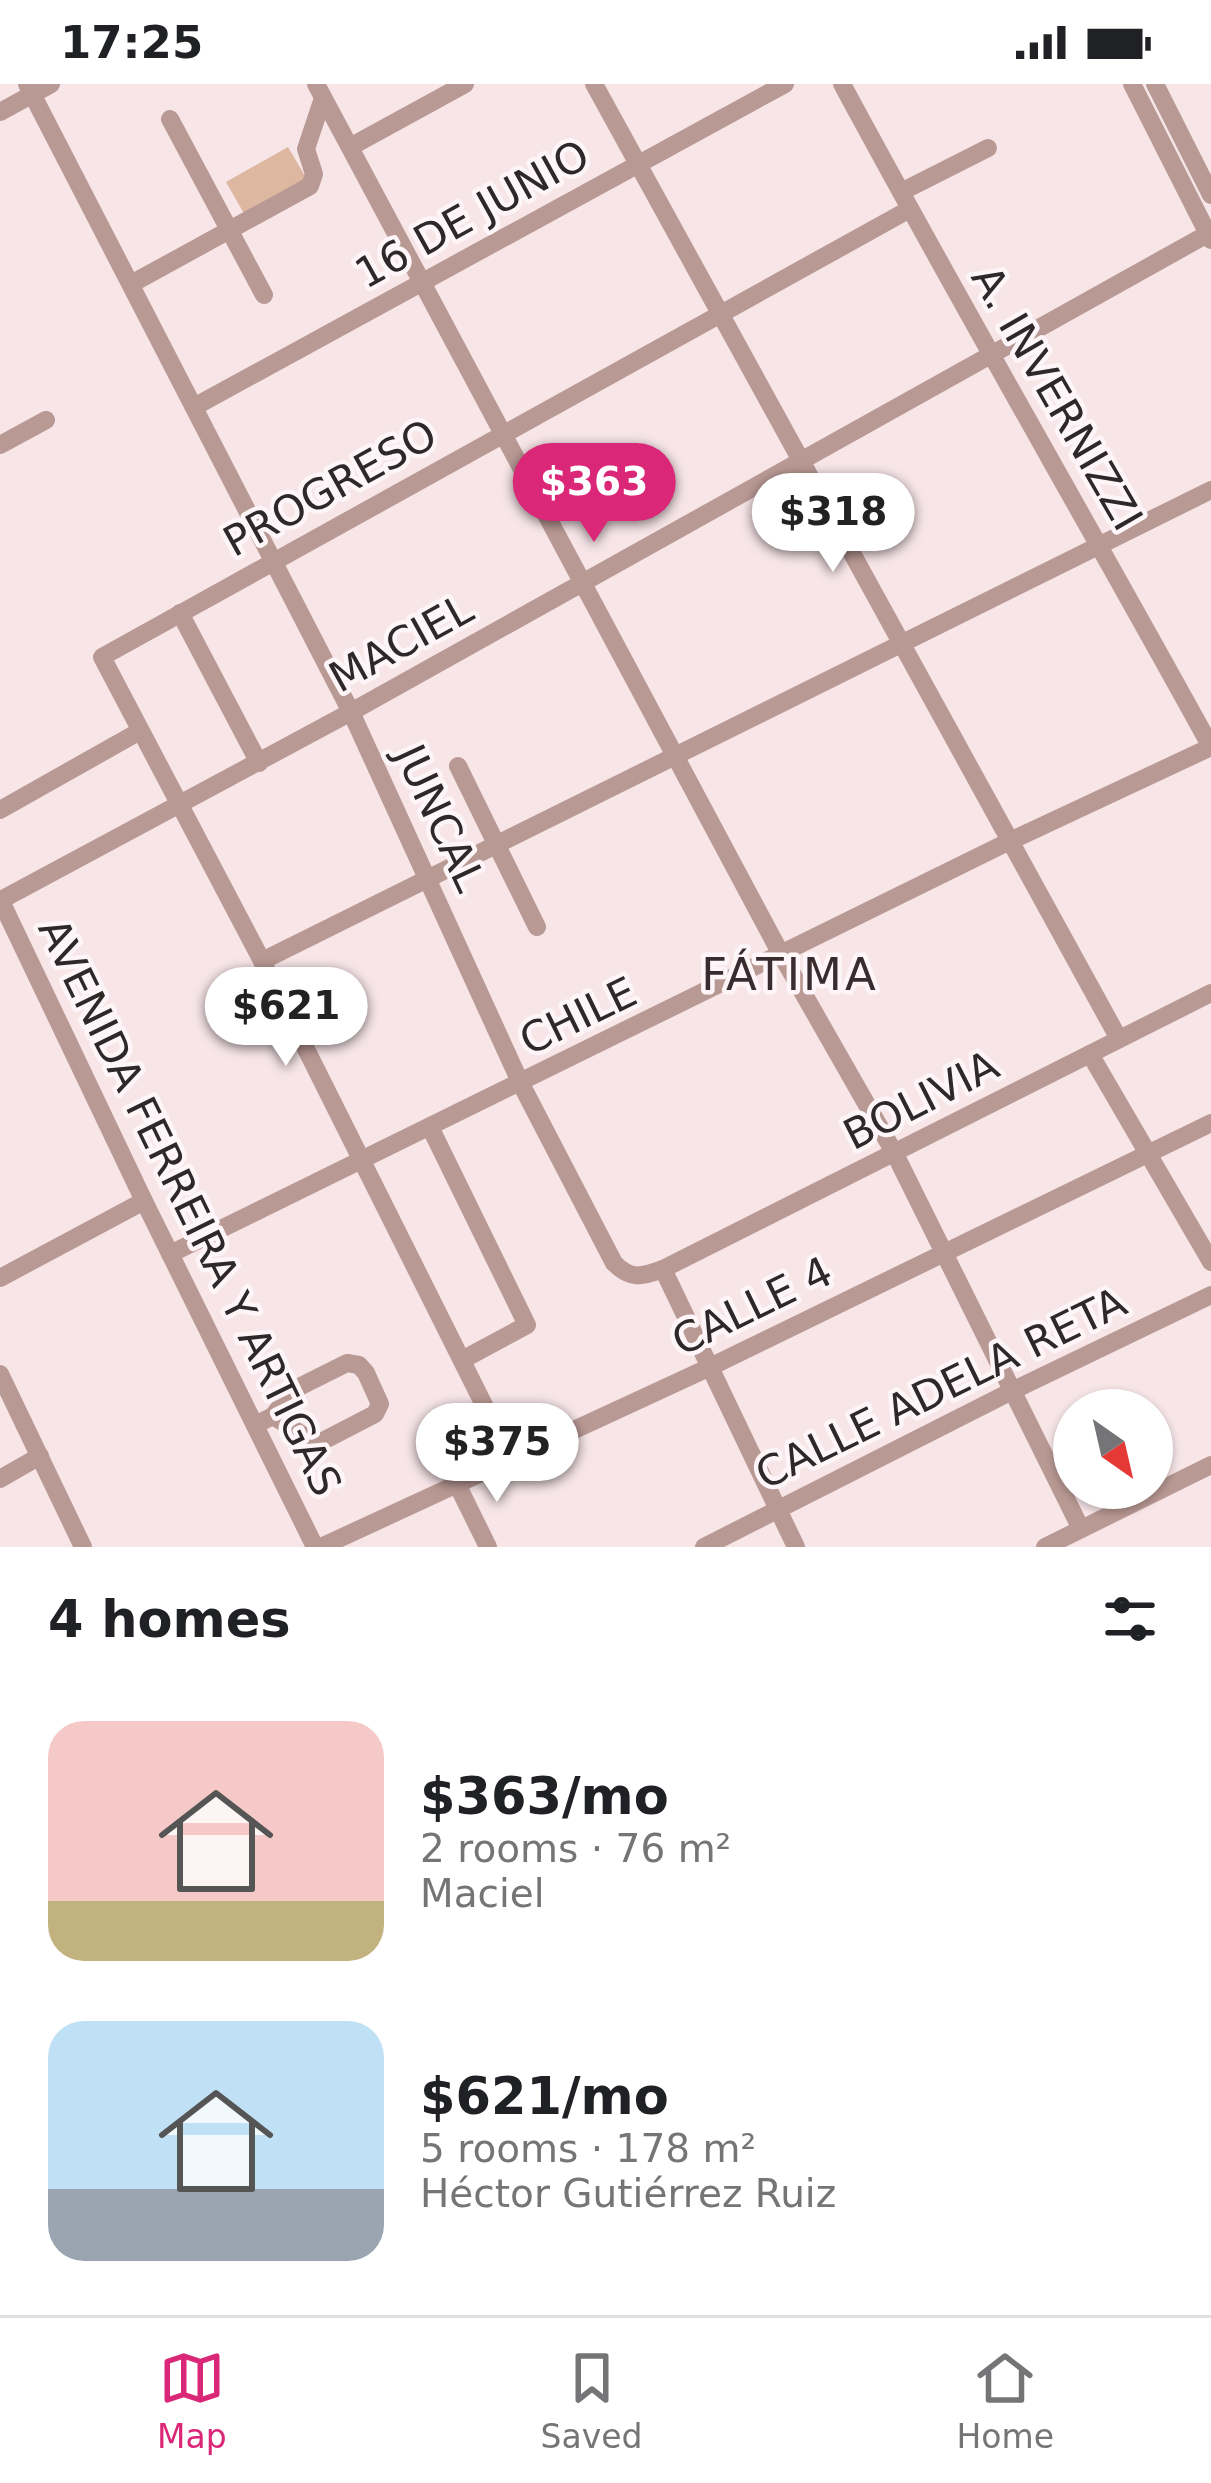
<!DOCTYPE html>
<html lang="en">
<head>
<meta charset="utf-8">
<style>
	body { margin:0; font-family:"DejaVu Sans",sans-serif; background:#f2f2f2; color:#202124; height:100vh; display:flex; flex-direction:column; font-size:45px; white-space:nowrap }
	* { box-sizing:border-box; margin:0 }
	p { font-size:39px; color:#757577 }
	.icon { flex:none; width:66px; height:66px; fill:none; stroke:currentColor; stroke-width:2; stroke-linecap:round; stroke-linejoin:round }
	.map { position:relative; height:1463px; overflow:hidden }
	.drawer { display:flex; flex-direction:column; background:#fff; flex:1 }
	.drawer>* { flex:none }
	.needle { width:78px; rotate:146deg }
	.fabs { position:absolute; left:1053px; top:1305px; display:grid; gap:24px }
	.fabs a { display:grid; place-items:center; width:120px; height:120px; border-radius:50%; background:#fff; box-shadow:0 3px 9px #0004; font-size:60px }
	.price { position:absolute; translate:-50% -102px; padding:0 27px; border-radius:42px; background:#fff; color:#222; font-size:39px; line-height:78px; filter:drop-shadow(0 3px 6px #0008) }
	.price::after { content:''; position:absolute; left:50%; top:72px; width:36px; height:27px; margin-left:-18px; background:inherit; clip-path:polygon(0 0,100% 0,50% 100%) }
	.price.active { background:#db2777; color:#fff }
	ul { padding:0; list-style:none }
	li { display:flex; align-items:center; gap:36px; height:300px; padding:0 48px }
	li span { display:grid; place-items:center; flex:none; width:336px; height:240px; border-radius:36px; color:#555 }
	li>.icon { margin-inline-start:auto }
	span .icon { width:144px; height:144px; fill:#fffc; stroke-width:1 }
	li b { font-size:51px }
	h2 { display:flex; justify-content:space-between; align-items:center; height:144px; padding:0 48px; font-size:51px }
	.status { display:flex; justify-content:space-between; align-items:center; height:84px; padding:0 60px; background:#fff; direction:ltr }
	.status svg { height:33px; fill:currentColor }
	.tab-bar { display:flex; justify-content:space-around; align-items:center; height:168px; border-top:3px solid #e0e0e0; background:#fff; font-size:33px; color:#757577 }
	.tab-bar a { display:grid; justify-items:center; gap:6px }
	.tab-bar .active { color:#db2777 }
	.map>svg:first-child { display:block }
	.green { fill:#ddb7a0 }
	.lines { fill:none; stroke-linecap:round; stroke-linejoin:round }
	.minor { stroke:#b99994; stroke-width:18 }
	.labels { text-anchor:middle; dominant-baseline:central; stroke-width:9; stroke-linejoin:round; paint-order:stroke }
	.street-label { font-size:42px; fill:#2e2829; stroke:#fdf5f7 }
	.neighbourhood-label { font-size:45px; letter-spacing:3px; fill:#392c2f; stroke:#fdf5f7 }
</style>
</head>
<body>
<div class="status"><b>17:25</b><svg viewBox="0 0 49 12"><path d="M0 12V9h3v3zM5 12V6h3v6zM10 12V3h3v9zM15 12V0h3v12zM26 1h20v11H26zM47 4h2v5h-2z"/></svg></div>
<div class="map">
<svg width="1211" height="1463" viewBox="0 0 1211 1463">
	<rect width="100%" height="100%" fill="#f7e5e8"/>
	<path class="green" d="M 288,63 L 308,97 L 246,133 L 226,98 Z"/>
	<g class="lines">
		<g class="minor">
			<path d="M 27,0 L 351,628 L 521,1000 L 614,1179 C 631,1196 641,1193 663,1185 L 1211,909"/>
			<path d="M 316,0 L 782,872 L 895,1070 L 1081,1445"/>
			<path d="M 594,0 L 1119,955"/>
			<path d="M 842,0 C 962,223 1089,441 1211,663"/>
			<path d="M 1132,0 L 1211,156"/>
			<path d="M 1155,0 L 1211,111"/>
			<path d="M 0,28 L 51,0"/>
			<path d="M 170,35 L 264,211"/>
			<path d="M 350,63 L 465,0"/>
			<path d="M 901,108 L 988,64"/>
			<path d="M 131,200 L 310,102 L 314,90 L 306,65 L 323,14"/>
			<path d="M 194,323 L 785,0"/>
			<path d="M 0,361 L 46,336"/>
			<path d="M 180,529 L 259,679"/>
			<path d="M 458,682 L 537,843"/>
			<path d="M 0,726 L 140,647"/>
			<path d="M 0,815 L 144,1117 L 315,1463"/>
			<path d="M 1,816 L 351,628 L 1211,148"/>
			<path d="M 262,877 L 1211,406"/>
			<path d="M 1090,970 L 1211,1178"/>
			<path d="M 430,1043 L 527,1241 L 462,1276"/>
			<path d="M 170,1170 L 1010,757 L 1211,663"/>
			<path d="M 663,1185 L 796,1463"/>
			<path d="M 0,1194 L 144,1117"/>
			<path d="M 0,1290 L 83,1463"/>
			<path d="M 255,1341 L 273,1332 L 293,1306 L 347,1279 L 359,1281 L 366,1289 L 380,1320 L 375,1330 L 317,1360 L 273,1332"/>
			<path d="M 511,1375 L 262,877 L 102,573 L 910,125"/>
			<path d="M 0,1395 L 40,1372"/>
			<path d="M 458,1402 L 488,1463"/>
			<path d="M 321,1463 L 708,1284 L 1211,1039"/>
			<path d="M 704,1463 L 1012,1307 L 1211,1211"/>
			<path d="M 1045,1463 L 1211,1381"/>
		</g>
	</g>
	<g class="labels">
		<g class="street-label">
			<text transform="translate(472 130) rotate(-29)">16 DE JUNIO</text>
			<text transform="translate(1057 314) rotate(60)">A. INVERNIZZI</text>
			<text transform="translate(330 404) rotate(-29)">PROGRESO</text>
			<text transform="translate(401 559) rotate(-29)">MACIEL</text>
			<text transform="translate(440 734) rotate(65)">JUNCAL</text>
			<text transform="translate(578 932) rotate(-26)">CHILE</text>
			<text transform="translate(921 1016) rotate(-27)">BOLIVIA</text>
			<text transform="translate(190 1123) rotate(64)">AVENIDA FERREIRA Y ARTIGAS</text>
			<text transform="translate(752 1222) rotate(-26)">CALLE 4</text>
			<text transform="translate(941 1304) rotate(-26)">CALLE ADELA RETA</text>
		</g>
		<g class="neighbourhood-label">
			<text x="790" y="890">FÁTIMA</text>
		</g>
	</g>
</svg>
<div class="fabs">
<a><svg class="needle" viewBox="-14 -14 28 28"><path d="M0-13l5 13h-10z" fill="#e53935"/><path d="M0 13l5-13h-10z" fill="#757577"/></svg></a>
</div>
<b class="price active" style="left:594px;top:461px">$363</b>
<b class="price" style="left:833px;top:491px">$318</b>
<b class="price" style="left:286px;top:985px">$621</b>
<b class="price" style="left:497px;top:1421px">$375</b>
</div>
<section class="drawer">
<h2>4 homes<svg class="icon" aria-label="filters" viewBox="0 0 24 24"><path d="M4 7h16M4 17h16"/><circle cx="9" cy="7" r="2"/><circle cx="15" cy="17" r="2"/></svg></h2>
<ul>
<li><span style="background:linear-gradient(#f6c9c9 75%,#c2b280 0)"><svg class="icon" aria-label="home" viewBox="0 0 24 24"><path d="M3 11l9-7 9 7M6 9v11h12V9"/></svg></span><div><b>$363/mo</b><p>2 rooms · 76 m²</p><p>Maciel</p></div></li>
<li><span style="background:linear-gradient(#bfe0f5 70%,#9aa5b1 0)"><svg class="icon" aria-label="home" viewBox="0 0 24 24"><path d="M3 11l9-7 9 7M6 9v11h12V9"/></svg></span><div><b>$621/mo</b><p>5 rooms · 178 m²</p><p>Héctor Gutiérrez Ruiz</p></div></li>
</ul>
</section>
<nav class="tab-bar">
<a class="active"><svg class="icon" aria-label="map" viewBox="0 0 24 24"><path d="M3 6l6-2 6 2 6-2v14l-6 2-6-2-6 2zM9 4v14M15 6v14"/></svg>Map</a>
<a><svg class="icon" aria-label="saved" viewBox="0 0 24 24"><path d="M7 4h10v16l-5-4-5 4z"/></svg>Saved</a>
<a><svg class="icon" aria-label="home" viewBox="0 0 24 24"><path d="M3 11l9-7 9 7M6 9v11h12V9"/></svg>Home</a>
</nav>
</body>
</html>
